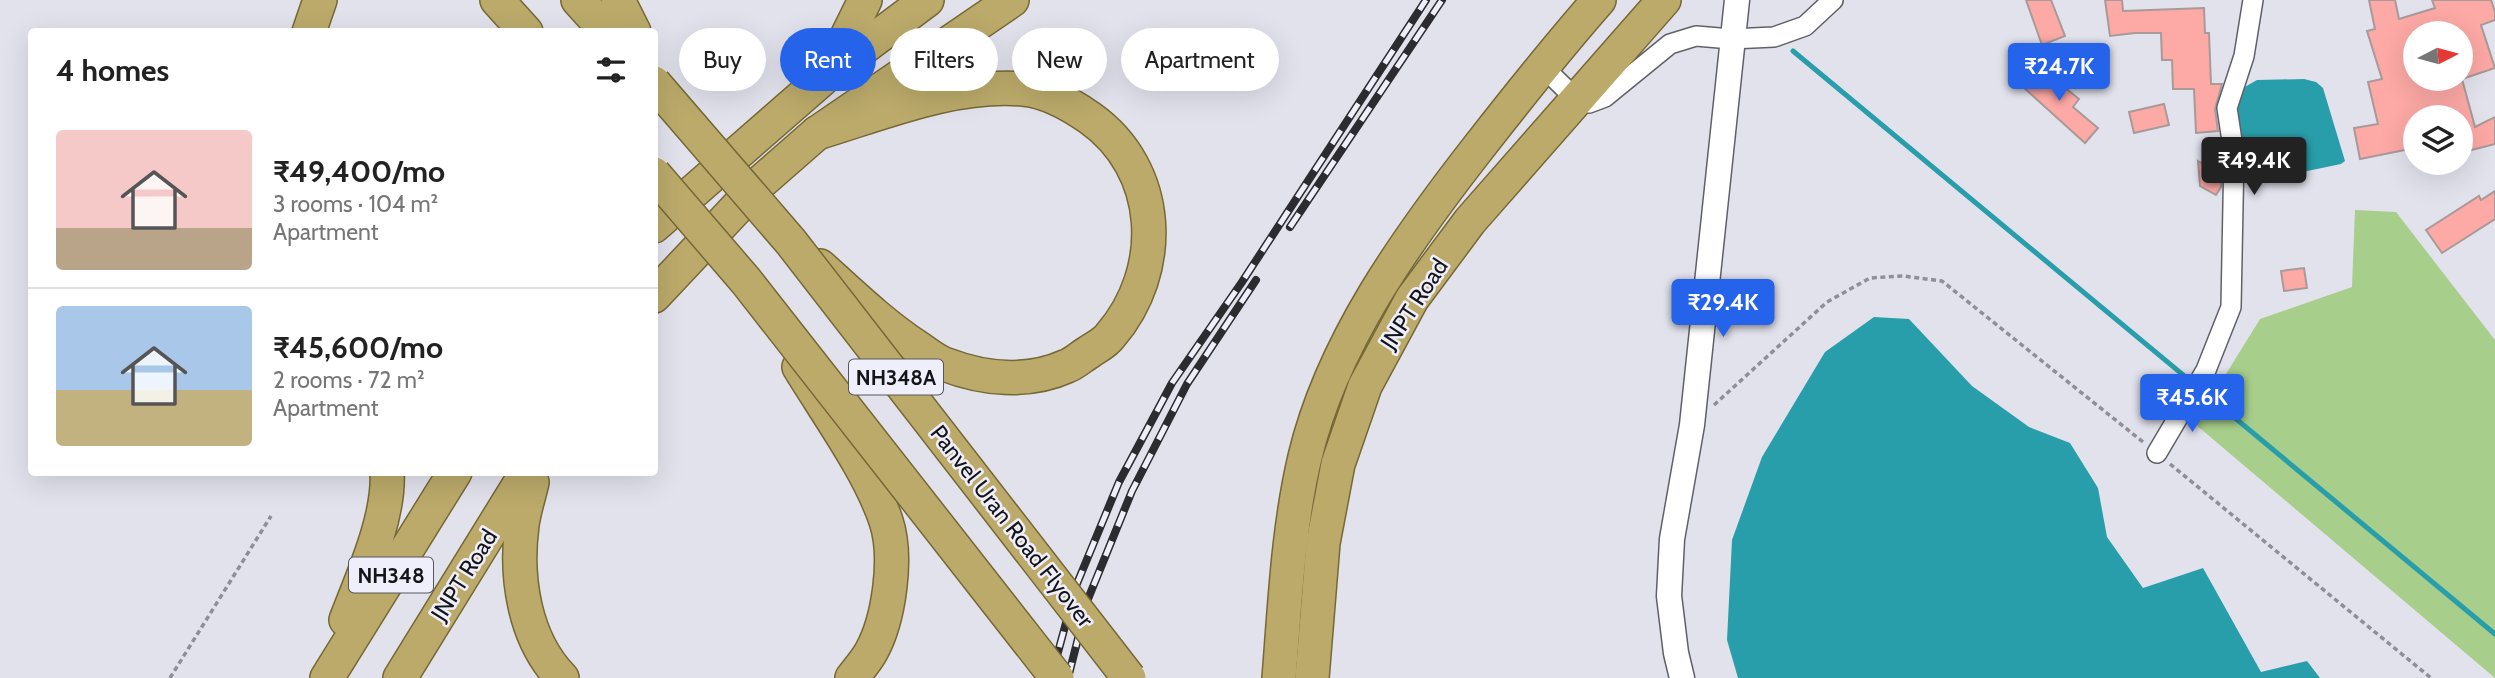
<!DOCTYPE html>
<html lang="en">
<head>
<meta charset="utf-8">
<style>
	body { margin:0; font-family:Cabin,sans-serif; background:#f6f6f6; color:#222; height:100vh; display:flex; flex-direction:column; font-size:26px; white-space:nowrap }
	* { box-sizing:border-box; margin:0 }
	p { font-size:23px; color:#767676 }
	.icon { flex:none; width:38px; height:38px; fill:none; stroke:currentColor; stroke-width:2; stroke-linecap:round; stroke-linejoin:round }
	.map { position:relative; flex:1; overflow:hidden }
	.drawer { position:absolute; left:28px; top:28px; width:630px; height:448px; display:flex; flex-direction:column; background:#fff; border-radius:7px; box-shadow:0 7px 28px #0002 }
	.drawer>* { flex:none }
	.hud { position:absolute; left:679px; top:28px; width:665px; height:63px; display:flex; gap:14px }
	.needle { width:46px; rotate:84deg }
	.buttons { position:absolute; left:2403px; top:21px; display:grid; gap:14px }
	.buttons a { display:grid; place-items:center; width:70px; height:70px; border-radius:50%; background:#fff; box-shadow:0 7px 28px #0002; font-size:35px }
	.price { position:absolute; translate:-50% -60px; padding:0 16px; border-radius:7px; background:#2563eb; color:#fff; font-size:23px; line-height:46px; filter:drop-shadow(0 2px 4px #0008) }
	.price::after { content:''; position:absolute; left:50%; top:42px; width:21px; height:16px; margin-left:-10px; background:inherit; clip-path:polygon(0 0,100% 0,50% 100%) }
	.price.on { background:#222; color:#fff }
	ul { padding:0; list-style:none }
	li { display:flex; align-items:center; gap:21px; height:175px; padding:0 28px }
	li+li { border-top:2px solid #e0e0e0 }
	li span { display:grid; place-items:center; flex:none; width:196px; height:140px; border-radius:7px; color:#555 }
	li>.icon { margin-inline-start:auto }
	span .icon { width:84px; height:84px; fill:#fffc; stroke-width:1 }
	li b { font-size:30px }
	h2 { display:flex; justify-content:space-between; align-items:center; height:84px; padding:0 28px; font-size:30px }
	.pill { padding:0 24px; border-radius:32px; background:#fff; box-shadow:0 7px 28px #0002; font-size:24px; line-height:63px }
	.pill.on { background:#2563eb; color:#fff }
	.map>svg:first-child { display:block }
	.green { fill:#a7ce8b }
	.water { fill:#299eab }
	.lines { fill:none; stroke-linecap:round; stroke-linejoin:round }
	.stream { stroke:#299eab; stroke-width:5 }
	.building { fill:#fda9a5; stroke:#a79a99; stroke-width:2; fill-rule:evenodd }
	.minor-casing { stroke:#606069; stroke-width:22 }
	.tertiary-casing { stroke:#606069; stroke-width:27 }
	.trunk-casing { stroke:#766835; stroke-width:36 }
	.path { stroke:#8f8f97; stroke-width:3.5; stroke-dasharray:5 3.5; stroke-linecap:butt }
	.minor { stroke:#fff; stroke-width:19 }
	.tertiary { stroke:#fff; stroke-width:24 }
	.trunk { stroke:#bbaa6a; stroke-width:33 }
	.rail-casing { stroke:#2c2c30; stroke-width:8 }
	.rail { stroke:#efeffb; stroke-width:5; stroke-dasharray:16; stroke-linecap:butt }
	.trunk-bridge-casing { stroke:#766835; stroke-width:36; stroke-linecap:butt }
	.trunk-bridge { stroke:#bbaa6a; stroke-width:33 }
	.labels { text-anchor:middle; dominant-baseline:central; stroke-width:5; stroke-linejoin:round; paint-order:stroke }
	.shield { fill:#efeffb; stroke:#56565d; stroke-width:2 }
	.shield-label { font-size:21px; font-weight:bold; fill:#151519 }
	.street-label { font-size:23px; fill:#151519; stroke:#efeffb }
</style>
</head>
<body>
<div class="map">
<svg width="2495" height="678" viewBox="0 0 2495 678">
	<rect width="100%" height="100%" fill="#e2e2ed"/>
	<path class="green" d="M 2355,210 L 2396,212 L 2495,340 L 2495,678 L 2195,424 L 2260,319 L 2352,287 Z"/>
	<g class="water">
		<path d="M 2304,79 L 2316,82 L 2323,88 L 2345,161 L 2341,164 L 2293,174 L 2241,151 L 2235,130 L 2236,92 L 2257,80 Z"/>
		<path d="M 1874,317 L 1909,319 L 1972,386 L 2029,427 L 2070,443 L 2098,488 L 2107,537 L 2143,588 L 2203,568 L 2261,672 L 2307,661 L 2320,678 L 1738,678 L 1727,640 L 1732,540 L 1762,457 L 1825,352 Z"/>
	</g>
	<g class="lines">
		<path class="stream" d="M 1793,51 L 2495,634"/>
	</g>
	<g class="building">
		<path d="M 2026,0 L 2051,0 L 2065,36 L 2042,45 Z"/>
		<path d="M 2105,0 L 2122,0 L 2123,11 L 2204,8 L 2205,33 L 2209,33 L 2211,84 L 2222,84 L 2215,109 L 2218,131 L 2196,133 L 2194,89 L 2173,89 L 2172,60 L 2162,60 L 2161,33 L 2135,33 L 2110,36 Z"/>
		<path d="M 2369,0 L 2395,0 L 2399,19 L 2435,8 L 2432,0 L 2491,0 L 2495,12 L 2495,20 L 2481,25 L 2495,68 L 2462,79 L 2475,127 L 2495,117 L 2495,144 L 2460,153 L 2460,117 L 2415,117 L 2415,148 L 2360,159 L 2354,128 L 2378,124 L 2368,82 L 2382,79 L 2367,31 L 2375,29 ZM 2415,33 L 2460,33 L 2460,79 L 2415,79 Z"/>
		<path d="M 2039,67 L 2079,99 L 2073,107 L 2098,128 L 2085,143 L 2022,86 Z"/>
		<path d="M 2164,104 L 2169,125 L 2134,133 L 2129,112 Z"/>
		<path d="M 2198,161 L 2221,174 L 2221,187 L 2216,195 L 2200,186 Z"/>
		<path d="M 2495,191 L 2495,219 L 2442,253 L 2426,230 L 2479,196 L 2481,200 Z"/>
		<path d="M 2304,268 L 2307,288 L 2284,291 L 2281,271 Z"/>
	</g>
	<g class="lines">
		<g class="minor-casing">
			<g id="minor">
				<path d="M 1542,66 L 1577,100 L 1589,103 L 1605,97 L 1670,44 L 1696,36 L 1731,39 L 1774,37 L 1805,26 L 1833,0"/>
				<path d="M 2157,453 L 2206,370 L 2231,307 L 2234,154 L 2227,108 L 2244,56 L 2253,0"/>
			</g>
		</g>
		<g class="tertiary-casing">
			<path id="tertiary" d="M 1682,678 L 1676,653 L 1669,596 L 1672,539 L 1692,425 L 1737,0"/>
		</g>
		<g class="trunk-casing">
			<g id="trunk">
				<path d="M 497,0 L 526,32"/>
				<path d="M 578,0 L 607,32"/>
				<path d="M 618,0 L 634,32"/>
				<path d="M 309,32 L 320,0"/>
				<path d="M 831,69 L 865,0"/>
				<path d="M 817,133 C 883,113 954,83 1023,89 C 1047,91 1070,104 1090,118 C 1162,169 1167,270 1110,336 C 1105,343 1096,347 1089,352 C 1082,356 1075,363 1067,366 C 1027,384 983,379 944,364 C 934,360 926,353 917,347 C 882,324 851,294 820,266"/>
				<path d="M 654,226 L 828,74 L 927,0"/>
				<path d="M 654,296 L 761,182 L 817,133 L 1012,0"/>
				<path d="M 799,367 C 827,413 870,472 886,521 C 898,557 889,620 871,652 C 866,661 858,670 852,678"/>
				<path d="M 532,482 C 529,496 524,510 522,525 C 515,577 524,639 562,678"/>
				<path d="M 346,620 C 362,578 390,517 387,472"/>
				<path d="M 327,678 L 455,472"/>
				<path d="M 400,678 L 527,472"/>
				<path d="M 1279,678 C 1285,604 1288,529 1305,457 C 1332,343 1407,239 1478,148 C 1517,98 1557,48 1599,0"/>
				<path d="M 1312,678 L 1323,543 L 1338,464 L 1365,386 L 1412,299 L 1470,221 L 1664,0"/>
			</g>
		</g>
		<g class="path">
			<path d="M 1714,405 L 1827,302 L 1870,278 L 1903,276 L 1942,281 L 2143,442"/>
			<path d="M 2170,464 L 2431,678"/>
			<path d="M 170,678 L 271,516"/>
		</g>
		<use href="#minor" class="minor"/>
		<use href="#tertiary" class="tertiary"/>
		<use href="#trunk" class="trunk"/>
		<g class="rail-casing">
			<g id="rail">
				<path d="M 1290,227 L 1442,0"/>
				<path d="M 1051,678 L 1076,586 L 1119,482 L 1172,383 L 1242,282 L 1426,0"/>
				<path d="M 1068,678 L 1088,599 L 1132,491 L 1187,384 L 1256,280"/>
			</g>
		</g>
		<use href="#rail" class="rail"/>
		<g class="trunk-bridge-casing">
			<g id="trunk-bridge">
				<path d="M 654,83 L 791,242 L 1129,678"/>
				<path d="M 654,174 L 746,281 L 1057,678"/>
			</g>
		</g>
		<use href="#trunk-bridge" class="trunk-bridge"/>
	</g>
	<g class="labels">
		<g class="shield">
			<rect x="849" y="359.5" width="94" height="35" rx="5"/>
			<rect x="349" y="557.5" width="84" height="35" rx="5"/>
		</g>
		<g class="shield-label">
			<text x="896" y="377">NH348A</text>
			<text x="391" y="575">NH348</text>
		</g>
		<g class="street-label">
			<text transform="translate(1414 304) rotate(-57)">JNPT Road</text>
			<text transform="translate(1012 526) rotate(52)">Panvel Uran Road Flyover</text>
			<text transform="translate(464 575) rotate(-58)">JNPT Road</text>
		</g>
	</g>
</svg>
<div class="buttons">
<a><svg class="needle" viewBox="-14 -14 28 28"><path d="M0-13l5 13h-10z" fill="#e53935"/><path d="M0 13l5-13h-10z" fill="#767676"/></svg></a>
<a><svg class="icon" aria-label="layers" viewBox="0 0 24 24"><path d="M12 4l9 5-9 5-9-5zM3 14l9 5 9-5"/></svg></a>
</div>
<b class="price" style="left:2059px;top:103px">₹24.7K</b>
<b class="price on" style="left:2254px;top:197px">₹49.4K</b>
<b class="price" style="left:1723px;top:339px">₹29.4K</b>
<b class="price" style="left:2192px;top:434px">₹45.6K</b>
<div class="hud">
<a class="pill">Buy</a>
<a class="pill on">Rent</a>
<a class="pill">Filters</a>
<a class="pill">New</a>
<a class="pill">Apartment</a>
</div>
<section class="drawer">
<h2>4 homes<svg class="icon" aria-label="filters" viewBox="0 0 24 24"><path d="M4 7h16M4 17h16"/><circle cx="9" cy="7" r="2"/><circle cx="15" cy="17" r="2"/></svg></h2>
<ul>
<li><span style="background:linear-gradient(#f6c9c9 70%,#b9a48a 0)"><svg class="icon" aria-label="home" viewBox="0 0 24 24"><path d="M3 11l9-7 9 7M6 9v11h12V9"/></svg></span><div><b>₹49,400/mo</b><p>3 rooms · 104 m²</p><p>Apartment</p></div></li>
<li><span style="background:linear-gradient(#a9c7e8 60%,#c2b280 0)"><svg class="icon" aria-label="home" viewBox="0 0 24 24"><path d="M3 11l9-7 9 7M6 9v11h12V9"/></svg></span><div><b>₹45,600/mo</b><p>2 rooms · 72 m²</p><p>Apartment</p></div></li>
</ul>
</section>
</div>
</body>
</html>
